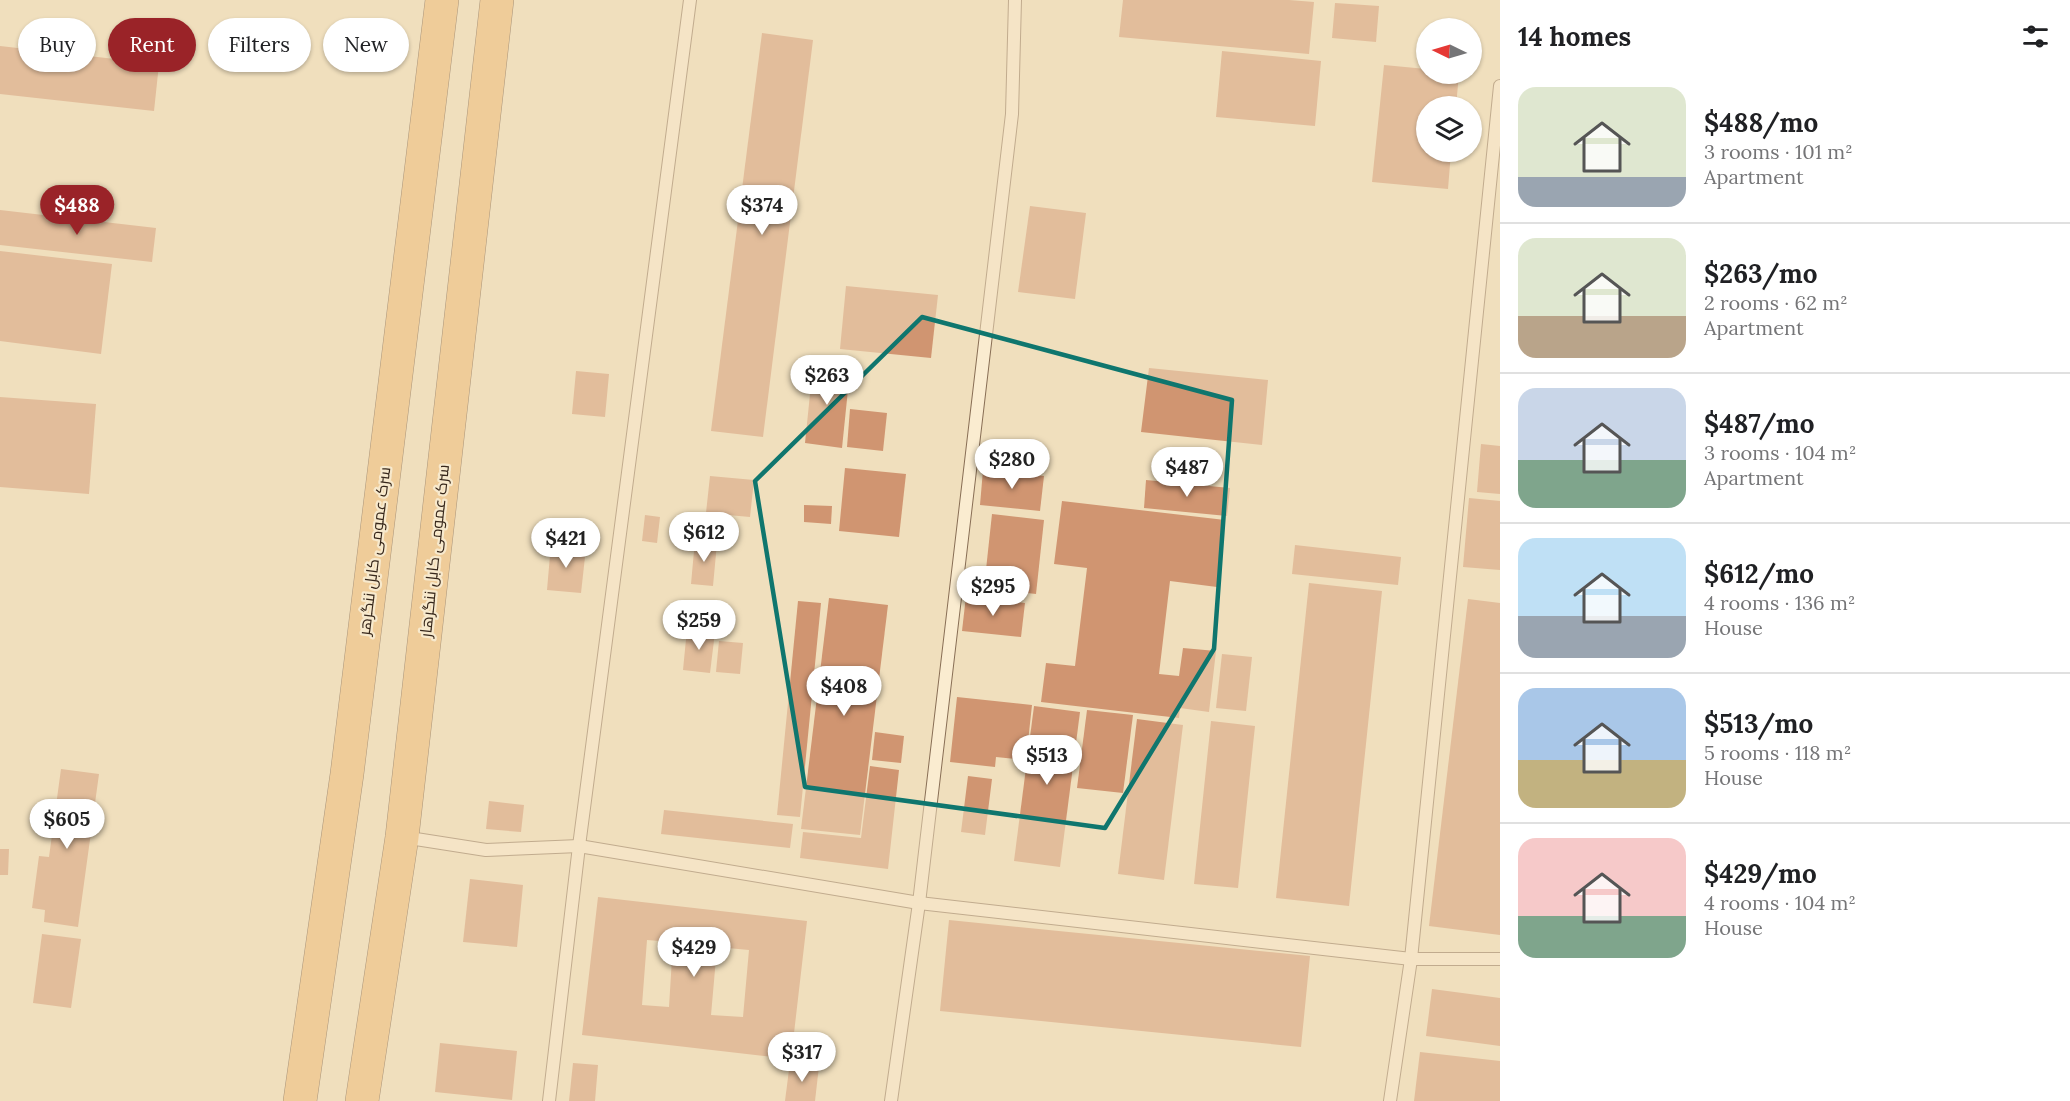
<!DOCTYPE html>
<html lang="en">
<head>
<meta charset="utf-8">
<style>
	body { margin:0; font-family:Lora,Cairo,serif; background:#f2f2f2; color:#202124; height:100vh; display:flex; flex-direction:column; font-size:22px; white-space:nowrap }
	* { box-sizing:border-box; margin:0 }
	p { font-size:20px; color:#757577 }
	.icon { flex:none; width:33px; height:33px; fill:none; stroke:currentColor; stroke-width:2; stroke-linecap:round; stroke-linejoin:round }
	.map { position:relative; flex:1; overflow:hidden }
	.details { display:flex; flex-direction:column; background:#fff; width:570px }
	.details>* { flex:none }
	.banner { position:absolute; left:18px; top:18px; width:570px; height:54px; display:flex; gap:12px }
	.needle { width:39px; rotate:275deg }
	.controls { position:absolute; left:1416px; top:18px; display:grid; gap:12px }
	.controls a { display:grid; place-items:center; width:66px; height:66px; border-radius:50%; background:#fff; box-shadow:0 2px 4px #0004; font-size:30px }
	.price { position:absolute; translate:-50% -51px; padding:0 14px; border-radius:21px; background:#fff; color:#222; font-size:20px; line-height:39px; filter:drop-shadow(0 2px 3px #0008) }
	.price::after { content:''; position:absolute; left:50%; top:36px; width:18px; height:14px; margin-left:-9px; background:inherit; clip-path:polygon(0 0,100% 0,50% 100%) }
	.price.current { background:#9a2328; color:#fff }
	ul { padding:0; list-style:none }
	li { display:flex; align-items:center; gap:18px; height:150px; padding:0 18px }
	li+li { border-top:2px solid #e0e0e0 }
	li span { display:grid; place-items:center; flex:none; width:168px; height:120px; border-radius:18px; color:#555 }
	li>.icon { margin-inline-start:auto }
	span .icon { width:72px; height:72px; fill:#fffc; stroke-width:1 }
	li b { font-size:26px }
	h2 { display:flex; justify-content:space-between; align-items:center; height:72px; padding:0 18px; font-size:26px }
	.tag { padding:0 21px; border-radius:27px; background:#fff; box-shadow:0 2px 4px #0004; font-size:21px; line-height:54px }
	.tag.current { background:#9a2328; color:#fff }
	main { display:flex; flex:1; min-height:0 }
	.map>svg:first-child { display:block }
	.building { fill:#d09571; fill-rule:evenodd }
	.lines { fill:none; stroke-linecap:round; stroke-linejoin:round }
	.service-casing { stroke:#886e55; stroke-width:14 }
	.trunk-casing { stroke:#553d2a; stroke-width:34 }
	.service { stroke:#faecd0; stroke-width:12 }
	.trunk { stroke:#eeb66d; stroke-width:33 }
	.marked { fill:none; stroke:#0f766e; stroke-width:4.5; stroke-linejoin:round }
	.labels { text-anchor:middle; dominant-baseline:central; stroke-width:4.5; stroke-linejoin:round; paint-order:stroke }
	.street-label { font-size:16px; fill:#37271b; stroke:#f7e9cd }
</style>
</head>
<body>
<main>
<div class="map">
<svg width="1500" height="1101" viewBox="0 0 1500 1101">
	<rect width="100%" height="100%" fill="#f0dfbd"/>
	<g class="building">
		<path d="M 1123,0 L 1289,0 L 1314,2 L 1309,54 L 1119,37 Z"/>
		<path d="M 1335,3 L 1379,6 L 1376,42 L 1332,38 Z"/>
		<path d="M 762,33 L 813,40 L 763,437 L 711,431 Z"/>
		<path d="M 0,46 L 159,64 L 154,111 L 0,94 Z"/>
		<path d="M 1222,51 L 1321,61 L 1315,126 L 1216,117 Z"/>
		<path d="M 1384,65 L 1426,69 L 1426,74 L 1459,74 L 1456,106 L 1426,106 L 1426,152 L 1451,152 L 1448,189 L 1372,182 Z"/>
		<path d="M 1030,206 L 1086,213 L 1075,299 L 1018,292 Z"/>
		<path d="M 0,210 L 156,228 L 152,262 L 0,245 Z"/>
		<path d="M 0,251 L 112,264 L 101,354 L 0,341 Z"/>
		<path d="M 846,286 L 938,295 L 931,358 L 840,349 Z"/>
		<path d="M 813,365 L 850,370 L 842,448 L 805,443 Z"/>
		<path d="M 1149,368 L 1268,380 L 1262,445 L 1141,432 Z"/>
		<path d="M 576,371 L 609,374 L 605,417 L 572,414 Z"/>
		<path d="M 0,397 L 96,404 L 89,494 L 0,487 Z"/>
		<path d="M 850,409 L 887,413 L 883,451 L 847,447 Z"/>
		<path d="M 1481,444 L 1500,446 L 1500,494 L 1477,492 Z"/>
		<path d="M 845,468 L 906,474 L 899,537 L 839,531 Z"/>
		<path d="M 983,470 L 1044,476 L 1040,511 L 980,505 Z"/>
		<path d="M 710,476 L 754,480 L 750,517 L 706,513 Z"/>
		<path d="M 1146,480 L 1230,488 L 1227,516 L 1144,508 Z"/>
		<path d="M 1469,498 L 1500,501 L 1500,570 L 1463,567 Z"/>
		<path d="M 1062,501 L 1225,520 L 1217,587 L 1170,581 L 1159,674 L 1179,676 L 1183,648 L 1216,651 L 1209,712 L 1180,708 L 1179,718 L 1041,702 L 1046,663 L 1075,666 L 1087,568 L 1054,564 Z"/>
		<path d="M 804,505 L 832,506 L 831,524 L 804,522 Z"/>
		<path d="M 992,514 L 1044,520 L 1036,594 L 984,588 Z"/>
		<path d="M 645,515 L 660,517 L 657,543 L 642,541 Z"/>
		<path d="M 695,540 L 717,543 L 713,586 L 691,584 Z"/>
		<path d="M 551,544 L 586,548 L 581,593 L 547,590 Z"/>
		<path d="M 1295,545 L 1401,557 L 1398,585 L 1292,574 Z"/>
		<path d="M 1309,583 L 1382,591 L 1349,906 L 1276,898 Z"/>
		<path d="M 966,596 L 1025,603 L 1021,637 L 962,631 Z"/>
		<path d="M 829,598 L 888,605 L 860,835 L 801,829 Z"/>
		<path d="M 1468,599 L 1500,603 L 1500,935 L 1429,926 Z"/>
		<path d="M 798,601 L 821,603 L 800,817 L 777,815 Z"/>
		<path d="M 687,629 L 715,632 L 710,673 L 683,670 Z"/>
		<path d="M 719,641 L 743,643 L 740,674 L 716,672 Z"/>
		<path d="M 1222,654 L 1252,657 L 1246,711 L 1216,708 Z"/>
		<path d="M 957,697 L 1032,705 L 1026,760 L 996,757 L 995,767 L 950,762 Z"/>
		<path d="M 1034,706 L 1080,712 L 1060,867 L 1014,861 Z"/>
		<path d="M 1087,710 L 1133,715 L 1123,793 L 1077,788 Z"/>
		<path d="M 1137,719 L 1183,725 L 1164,880 L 1118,874 Z"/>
		<path d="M 1211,721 L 1255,726 L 1238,888 L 1194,884 Z"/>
		<path d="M 875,732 L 904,736 L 901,763 L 872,760 Z"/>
		<path d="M 870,766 L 899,770 L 888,869 L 800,858 L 803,832 L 861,838 Z"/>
		<path d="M 61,769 L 99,774 L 78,927 L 44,922 L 45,910 L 32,908 L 39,856 L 49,857 Z"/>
		<path d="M 968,776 L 992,779 L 985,835 L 961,832 Z"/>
		<path d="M 489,801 L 524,805 L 521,832 L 486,829 Z"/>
		<path d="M 664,810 L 793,824 L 790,848 L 661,834 Z"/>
		<path d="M 0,849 L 9,849 L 8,875 L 0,875 Z"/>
		<path d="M 470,879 L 523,885 L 517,947 L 463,942 Z"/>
		<path d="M 598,897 L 807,921 L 791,1059 L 582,1035 ZM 647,940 L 673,942 L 669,1007 L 642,1005 ZM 717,947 L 749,950 L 743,1017 L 711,1015 Z"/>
		<path d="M 949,920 L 1310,956 L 1301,1047 L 940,1011 Z"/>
		<path d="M 42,934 L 81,939 L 71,1008 L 33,1003 Z"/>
		<path d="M 1432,989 L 1500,998 L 1500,1046 L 1426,1036 Z"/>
		<path d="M 440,1043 L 517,1051 L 512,1100 L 435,1092 Z"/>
		<path d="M 1420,1052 L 1500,1061 L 1500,1101 L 1414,1101 Z"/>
		<path d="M 790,1062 L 819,1066 L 815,1101 L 785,1101 Z"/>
		<path d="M 573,1063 L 598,1065 L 595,1101 L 569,1101 Z"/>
	</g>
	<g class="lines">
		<g class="service-casing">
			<g id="service">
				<path d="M 403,837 L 486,850 L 579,846 L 919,903 L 1411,959 L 1500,959"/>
				<path d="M 549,1101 L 579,846 L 690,0"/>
				<path d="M 891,1101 L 919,903 L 1012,114 L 1015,0"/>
				<path d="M 1390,1101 L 1411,959 L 1500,86"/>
			</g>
		</g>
		<g class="trunk-casing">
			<g id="trunk">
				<path d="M 300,1101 L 347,774 L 442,0"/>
				<path d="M 362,1101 L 402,837 L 497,0"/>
			</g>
		</g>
		<use href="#service" class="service"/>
		<use href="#trunk" class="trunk"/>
	</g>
	<path d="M0 0H1500V1101H0ZM 922,317 L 1232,400 L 1214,649 L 1105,828 L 805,787 L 755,481 Z" fill="#f0dfbd" fill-opacity=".55" fill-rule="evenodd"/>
	<path class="marked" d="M 922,317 L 1232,400 L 1214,649 L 1105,828 L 805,787 L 755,481 Z"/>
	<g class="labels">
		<g class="street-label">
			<text transform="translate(374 551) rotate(-83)">سرک عمومی کابل ننگرهر</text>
			<text transform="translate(434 551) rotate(-84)">سرک عمومی کابل ننگرهار</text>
		</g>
	</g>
</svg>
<div class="controls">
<a><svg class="needle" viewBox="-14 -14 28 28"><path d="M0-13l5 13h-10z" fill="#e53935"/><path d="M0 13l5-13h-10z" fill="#757577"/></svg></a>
<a><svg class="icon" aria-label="layers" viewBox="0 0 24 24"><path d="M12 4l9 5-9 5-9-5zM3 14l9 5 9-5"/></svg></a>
</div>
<b class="price current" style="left:77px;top:236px">$488</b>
<b class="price" style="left:762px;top:236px">$374</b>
<b class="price" style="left:827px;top:406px">$263</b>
<b class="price" style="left:1012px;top:490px">$280</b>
<b class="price" style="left:1187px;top:498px">$487</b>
<b class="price" style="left:704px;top:563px">$612</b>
<b class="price" style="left:566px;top:569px">$421</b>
<b class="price" style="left:993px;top:617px">$295</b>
<b class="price" style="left:699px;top:651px">$259</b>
<b class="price" style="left:844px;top:717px">$408</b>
<b class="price" style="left:1047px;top:786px">$513</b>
<b class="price" style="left:67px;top:850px">$605</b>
<b class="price" style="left:694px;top:978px">$429</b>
<b class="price" style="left:802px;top:1083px">$317</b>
<div class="banner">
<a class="tag">Buy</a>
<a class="tag current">Rent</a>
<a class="tag">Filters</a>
<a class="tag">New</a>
</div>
</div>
<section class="details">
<h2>14 homes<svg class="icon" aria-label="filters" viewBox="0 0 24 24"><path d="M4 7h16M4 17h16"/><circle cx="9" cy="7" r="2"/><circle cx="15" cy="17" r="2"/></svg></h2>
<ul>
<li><span style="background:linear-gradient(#dfe7d0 75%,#9aa5b1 0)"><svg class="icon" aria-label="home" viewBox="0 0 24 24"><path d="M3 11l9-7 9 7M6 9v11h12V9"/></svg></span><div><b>$488/mo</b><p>3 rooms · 101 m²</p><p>Apartment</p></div></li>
<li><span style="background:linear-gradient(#dfe7d0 65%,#b9a48a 0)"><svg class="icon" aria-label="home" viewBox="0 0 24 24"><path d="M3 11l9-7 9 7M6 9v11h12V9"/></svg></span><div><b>$263/mo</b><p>2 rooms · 62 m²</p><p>Apartment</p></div></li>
<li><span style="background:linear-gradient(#c9d6e8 60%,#7fa58c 0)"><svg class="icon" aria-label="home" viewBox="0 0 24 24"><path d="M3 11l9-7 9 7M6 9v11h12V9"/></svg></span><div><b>$487/mo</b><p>3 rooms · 104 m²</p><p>Apartment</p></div></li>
<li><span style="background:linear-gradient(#bfe0f5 65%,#9aa5b1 0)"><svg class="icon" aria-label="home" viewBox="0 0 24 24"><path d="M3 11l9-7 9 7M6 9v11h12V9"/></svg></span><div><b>$612/mo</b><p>4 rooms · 136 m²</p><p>House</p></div></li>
<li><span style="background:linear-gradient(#a9c7e8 60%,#c2b280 0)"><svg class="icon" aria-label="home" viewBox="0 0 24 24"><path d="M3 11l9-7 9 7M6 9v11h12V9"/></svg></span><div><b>$513/mo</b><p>5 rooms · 118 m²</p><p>House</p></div></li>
<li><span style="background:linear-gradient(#f6c9c9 65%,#7fa58c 0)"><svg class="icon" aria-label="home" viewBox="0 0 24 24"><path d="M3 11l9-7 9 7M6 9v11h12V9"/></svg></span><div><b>$429/mo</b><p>4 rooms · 104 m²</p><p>House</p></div></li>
</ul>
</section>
</main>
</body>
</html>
